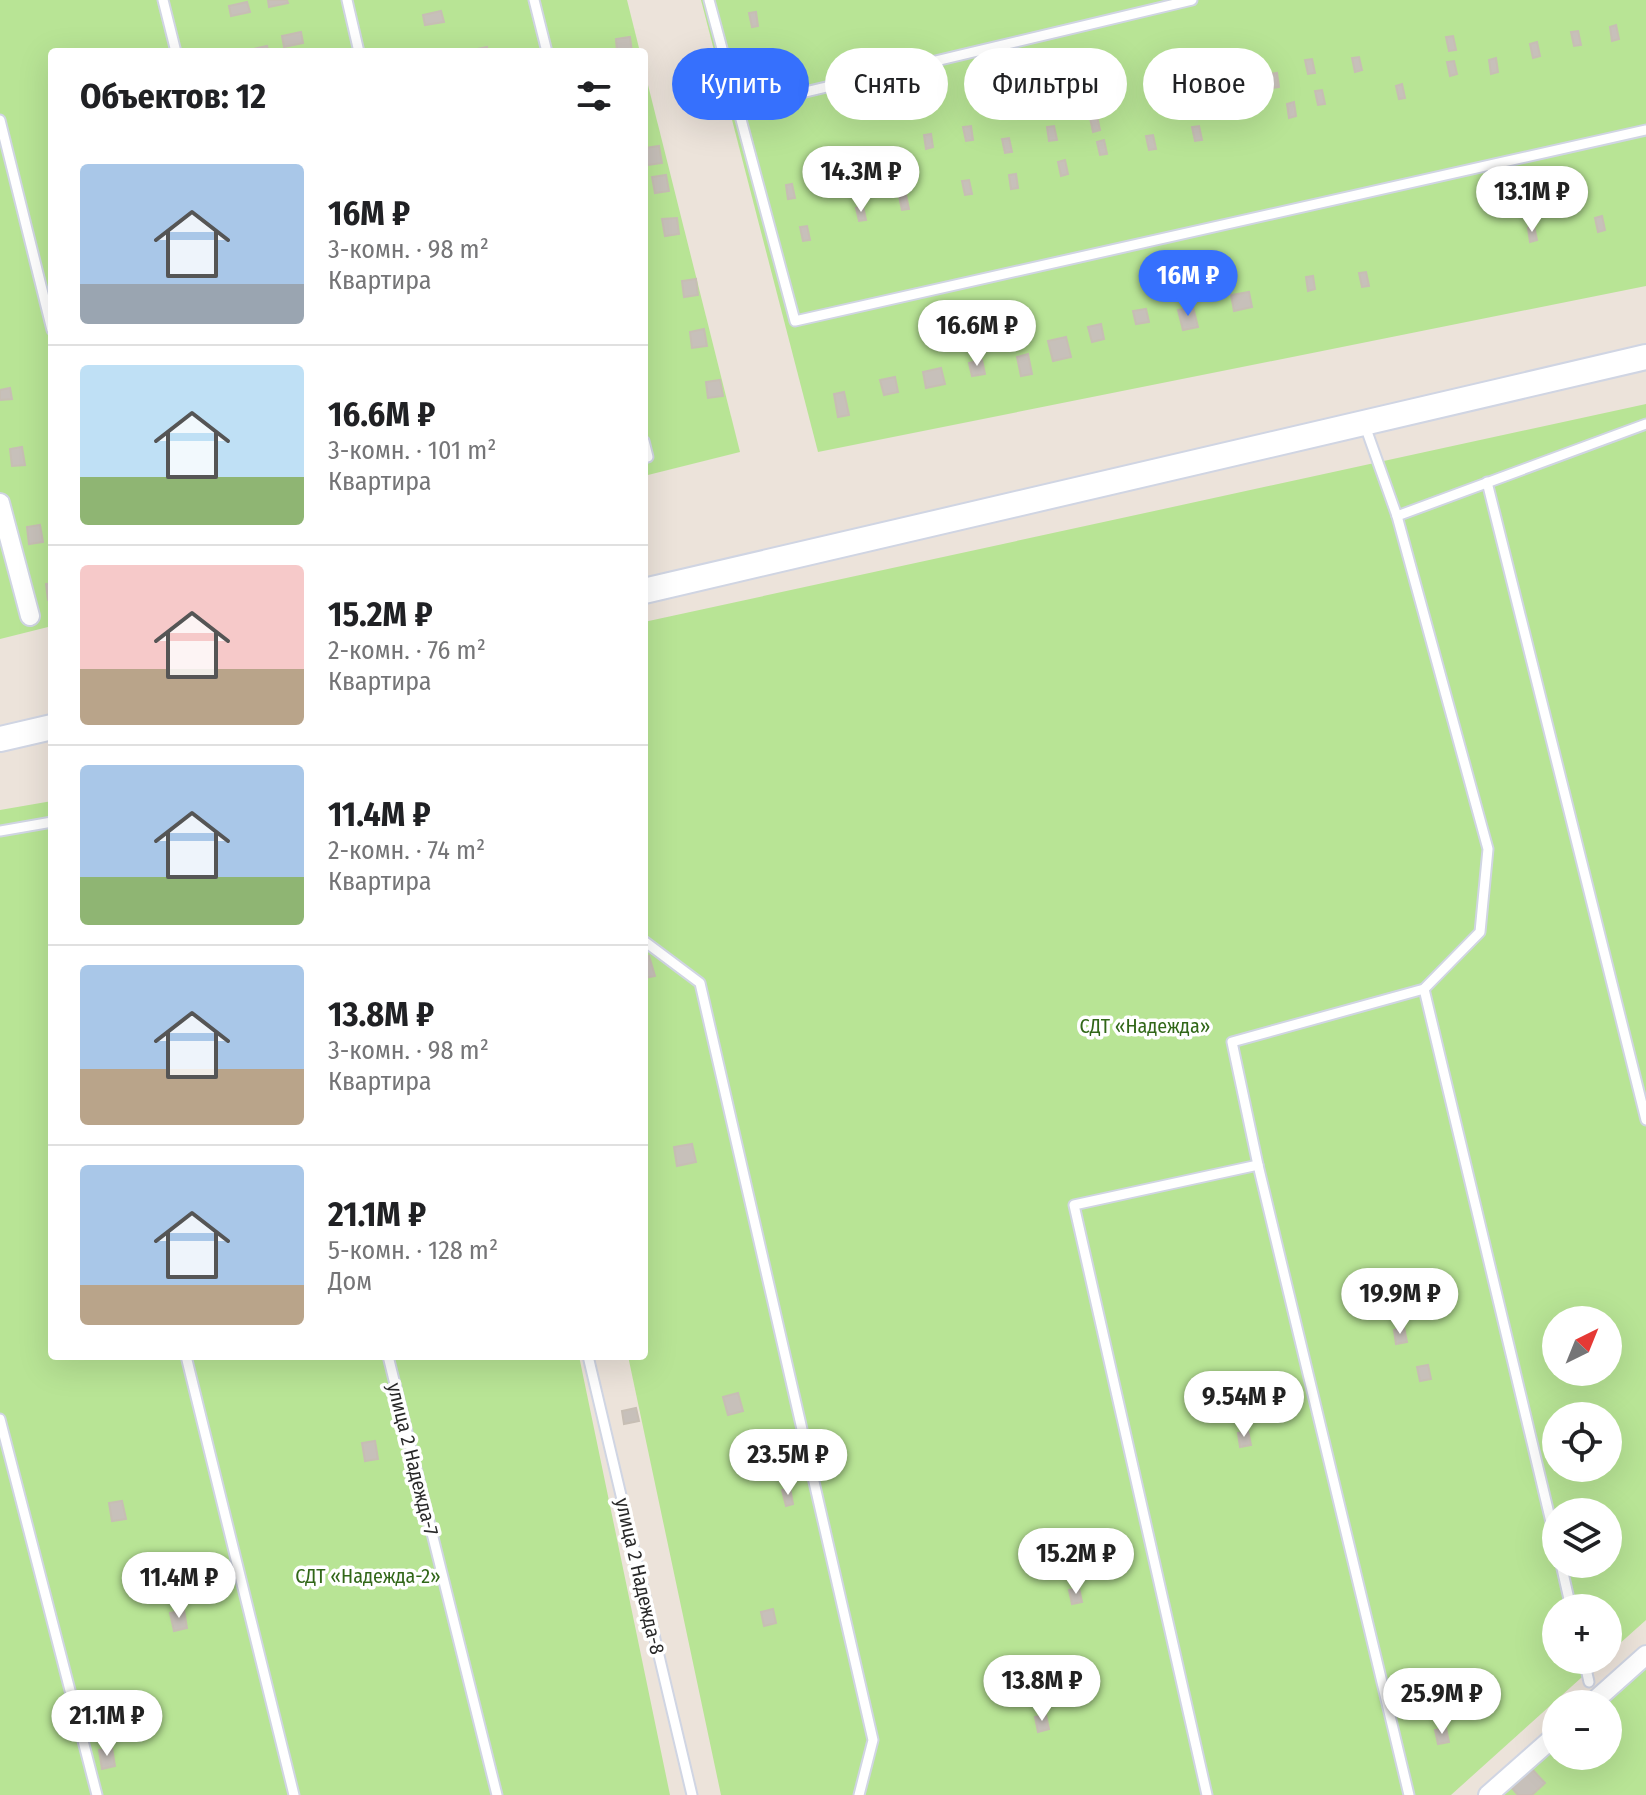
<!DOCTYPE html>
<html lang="ru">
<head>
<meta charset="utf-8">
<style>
	body { margin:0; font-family:"Fira Sans Condensed",sans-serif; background:#f2f2f2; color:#202124; height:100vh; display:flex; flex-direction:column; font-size:30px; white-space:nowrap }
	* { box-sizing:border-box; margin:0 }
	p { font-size:26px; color:#757577 }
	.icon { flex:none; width:44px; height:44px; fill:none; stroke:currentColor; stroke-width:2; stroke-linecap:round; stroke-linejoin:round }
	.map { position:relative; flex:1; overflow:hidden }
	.side { position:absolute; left:48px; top:48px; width:600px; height:1312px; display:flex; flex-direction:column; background:#fff; border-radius:8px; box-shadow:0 8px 32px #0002 }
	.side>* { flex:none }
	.hud { position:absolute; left:672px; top:48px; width:760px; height:72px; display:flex; gap:16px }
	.needle { width:52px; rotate:43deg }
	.buttons { position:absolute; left:1542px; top:1306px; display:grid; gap:16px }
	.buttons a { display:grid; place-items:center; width:80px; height:80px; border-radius:50%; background:#fff; box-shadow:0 8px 32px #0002; font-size:40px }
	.price { position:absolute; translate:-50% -68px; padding:0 18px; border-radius:28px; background:#fff; color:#222; font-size:26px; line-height:52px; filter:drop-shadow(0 2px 4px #0008) }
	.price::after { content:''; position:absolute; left:50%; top:48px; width:24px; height:18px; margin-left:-12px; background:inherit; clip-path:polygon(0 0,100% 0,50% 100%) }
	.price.current { background:#3670fd; color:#fff }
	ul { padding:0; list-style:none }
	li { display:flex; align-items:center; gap:24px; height:200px; padding:0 32px }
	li+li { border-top:2px solid #e0e0e0 }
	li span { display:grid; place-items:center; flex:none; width:224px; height:160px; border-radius:8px; color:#555 }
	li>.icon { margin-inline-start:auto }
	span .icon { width:96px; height:96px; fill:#fffc; stroke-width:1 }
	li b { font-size:34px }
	h2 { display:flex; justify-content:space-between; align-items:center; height:96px; padding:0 32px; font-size:34px }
	.tag { padding:0 28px; border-radius:36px; background:#fff; box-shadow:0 8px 32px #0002; font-size:28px; line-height:72px }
	.tag.current { background:#3670fd; color:#fff }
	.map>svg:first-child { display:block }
	.park { fill:#b8e495; fill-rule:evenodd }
	.building { fill:#c7c0ba; stroke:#c7beb4; stroke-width:2 }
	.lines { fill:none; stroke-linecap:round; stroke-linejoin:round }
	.service-casing { stroke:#d0d5e3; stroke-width:13 }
	.minor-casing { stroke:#d0d5e3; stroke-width:22 }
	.tertiary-casing { stroke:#d0d5e3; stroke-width:28 }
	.service { stroke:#fff; stroke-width:9 }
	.minor { stroke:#fff; stroke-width:18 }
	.tertiary { stroke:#fff; stroke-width:24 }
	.labels { text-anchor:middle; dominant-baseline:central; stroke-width:7; stroke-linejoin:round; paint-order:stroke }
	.park-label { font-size:20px; fill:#316718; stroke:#fff }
	.street-label { font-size:20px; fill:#292929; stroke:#fff }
</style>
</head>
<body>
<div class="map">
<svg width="1646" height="1795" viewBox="0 0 1646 1795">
	<rect width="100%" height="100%" fill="#ece3da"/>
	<g class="park">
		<path d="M 0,0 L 627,0 L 640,52 L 52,52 L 52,626 L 0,639 Z"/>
		<path d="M 701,0 L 1646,0 L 1646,286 L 818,452 Z"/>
		<path d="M 644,69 L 740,452 L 644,476 Z"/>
		<path d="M 1646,404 L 1646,1620 L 1608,1654 L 1608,1608 L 1556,1608 L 1556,1660 L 1601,1660 L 1451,1795 L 721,1795 L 628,1356 L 644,1356 L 644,622 ZM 1556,1320 L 1608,1320 L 1608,1372 L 1556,1372 ZM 1556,1416 L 1608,1416 L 1608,1468 L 1556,1468 ZM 1556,1512 L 1608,1512 L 1608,1564 L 1556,1564 Z"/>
		<path d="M 52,801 L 52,1356 L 579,1356 L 670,1795 L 0,1795 L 0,810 Z"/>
		<path d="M 1646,1659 L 1646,1795 L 1494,1795 L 1556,1739 L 1556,1756 L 1608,1756 L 1608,1704 L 1595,1704 Z"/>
	</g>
	<g class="building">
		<path d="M 268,0 L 287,0 L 288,3 L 269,7 Z"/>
		<path d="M 247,2 L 250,12 L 231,16 L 229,6 Z"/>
		<path d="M 441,11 L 444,22 L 425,25 L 423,15 Z"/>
		<path d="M 756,12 L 758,26 L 752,27 L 749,13 Z"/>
		<path d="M 1616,25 L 1619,39 L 1612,41 L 1610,27 Z"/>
		<path d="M 1578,31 L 1581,45 L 1574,46 L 1571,32 Z"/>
		<path d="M 301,32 L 303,43 L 284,47 L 282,36 Z"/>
		<path d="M 1453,36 L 1456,50 L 1449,51 L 1446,37 Z"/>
		<path d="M 630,37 L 632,52 L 617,52 L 616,39 Z"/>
		<path d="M 1537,42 L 1540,56 L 1533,58 L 1530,44 Z"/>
		<path d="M 267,46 L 269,52 L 249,52 L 249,50 Z"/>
		<path d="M 487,47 L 488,52 L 468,52 L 468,51 Z"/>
		<path d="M 1359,57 L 1362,70 L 1355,72 L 1352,58 Z"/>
		<path d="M 1496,58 L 1498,72 L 1491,74 L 1489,60 Z"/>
		<path d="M 1312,59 L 1315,73 L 1308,74 L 1305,60 Z"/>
		<path d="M 1454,61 L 1457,74 L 1450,76 L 1447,62 Z"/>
		<path d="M 1277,73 L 1279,87 L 1272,88 L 1270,74 Z"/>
		<path d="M 1402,84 L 1405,98 L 1399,99 L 1396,86 Z"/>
		<path d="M 1238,90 L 1238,97 L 1225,98 L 1224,91 Z"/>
		<path d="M 1322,90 L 1325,104 L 1318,105 L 1315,91 Z"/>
		<path d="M 1187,91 L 1190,105 L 1183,106 L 1180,92 Z"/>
		<path d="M 1253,100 L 1255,114 L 1249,116 L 1246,102 Z"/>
		<path d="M 1294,102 L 1296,116 L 1289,118 L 1287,104 Z"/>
		<path d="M 1097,116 L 1100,130 L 1093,132 L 1090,118 Z"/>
		<path d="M 971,126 L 973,140 L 966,141 L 963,127 Z"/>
		<path d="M 1054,126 L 1057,140 L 1049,141 L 1047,127 Z"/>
		<path d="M 1199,126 L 1202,140 L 1195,141 L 1192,127 Z"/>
		<path d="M 931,134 L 933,147 L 926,149 L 924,135 Z"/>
		<path d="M 1153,135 L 1156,149 L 1149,150 L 1146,136 Z"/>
		<path d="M 1009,138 L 1012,152 L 1005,153 L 1002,139 Z"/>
		<path d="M 1104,140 L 1107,154 L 1100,155 L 1097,142 Z"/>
		<path d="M 659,146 L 662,163 L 647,165 L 645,148 Z"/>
		<path d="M 1065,160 L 1068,174 L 1061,176 L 1058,162 Z"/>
		<path d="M 893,163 L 896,177 L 889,178 L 886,164 Z"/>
		<path d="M 1016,174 L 1018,188 L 1011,189 L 1009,175 Z"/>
		<path d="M 666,175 L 669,191 L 655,193 L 652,177 Z"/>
		<path d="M 851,177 L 853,191 L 846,192 L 844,178 Z"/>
		<path d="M 969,180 L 972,194 L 965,195 L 962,181 Z"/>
		<path d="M 792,184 L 795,198 L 788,199 L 786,185 Z"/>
		<path d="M 906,195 L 909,209 L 902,210 L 899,196 Z"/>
		<path d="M 863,206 L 866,220 L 859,221 L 856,208 Z"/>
		<path d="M 1602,216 L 1605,230 L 1598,232 L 1595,218 Z"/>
		<path d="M 677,218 L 679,234 L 665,236 L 662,219 Z"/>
		<path d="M 807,226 L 810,240 L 803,241 L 800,227 Z"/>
		<path d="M 1534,226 L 1537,240 L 1530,242 L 1528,228 Z"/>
		<path d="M 1366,272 L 1369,286 L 1362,287 L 1359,273 Z"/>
		<path d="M 1313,276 L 1315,289 L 1308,291 L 1306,277 Z"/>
		<path d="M 696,279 L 698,295 L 684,297 L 682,281 Z"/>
		<path d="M 1249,292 L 1252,307 L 1234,311 L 1231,295 Z"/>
		<path d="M 1193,307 L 1198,327 L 1183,330 L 1178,310 Z"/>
		<path d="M 1146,309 L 1149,322 L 1136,324 L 1133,311 Z"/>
		<path d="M 1101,324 L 1104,339 L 1092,342 L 1088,327 Z"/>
		<path d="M 704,329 L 707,346 L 692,348 L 690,332 Z"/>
		<path d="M 1066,337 L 1071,357 L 1053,361 L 1048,341 Z"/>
		<path d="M 1028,354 L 1032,374 L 1021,376 L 1017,357 Z"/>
		<path d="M 982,360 L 985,374 L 972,376 L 969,363 Z"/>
		<path d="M 941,368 L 945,384 L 926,388 L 923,372 Z"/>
		<path d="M 895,377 L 898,392 L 884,395 L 880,380 Z"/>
		<path d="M 720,380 L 723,396 L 708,398 L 706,382 Z"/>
		<path d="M 10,388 L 12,399 L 0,400 L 0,390 Z"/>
		<path d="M 844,392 L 849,415 L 838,417 L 834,394 Z"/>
		<path d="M 22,447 L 25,465 L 12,466 L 10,449 Z"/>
		<path d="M 40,525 L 43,542 L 29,544 L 27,527 Z"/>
		<path d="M 52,583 L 52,600 L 48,600 L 46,584 Z"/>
		<path d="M 649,956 L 655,976 L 644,978 L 644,957 Z"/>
		<path d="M 692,1144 L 696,1162 L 677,1166 L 674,1147 Z"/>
		<path d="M 1404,1327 L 1407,1342 L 1396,1344 L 1394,1330 Z"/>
		<path d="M 1428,1365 L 1431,1379 L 1420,1381 L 1417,1367 Z"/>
		<path d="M 738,1393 L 743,1411 L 728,1415 L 723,1397 Z"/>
		<path d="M 636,1408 L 639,1421 L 624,1424 L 622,1411 Z"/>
		<path d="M 1248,1431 L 1251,1445 L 1240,1447 L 1238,1433 Z"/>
		<path d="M 375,1441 L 378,1459 L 365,1461 L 362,1443 Z"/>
		<path d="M 790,1488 L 793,1504 L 786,1506 L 782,1490 Z"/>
		<path d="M 122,1501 L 126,1519 L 112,1521 L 109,1503 Z"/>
		<path d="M 1079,1588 L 1082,1602 L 1072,1604 L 1069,1590 Z"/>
		<path d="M 773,1609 L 776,1623 L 764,1626 L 761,1612 Z"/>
		<path d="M 184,1610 L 187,1628 L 174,1631 L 170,1613 Z"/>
		<path d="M 1046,1715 L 1049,1729 L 1038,1732 L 1035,1717 Z"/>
		<path d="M 1446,1728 L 1449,1742 L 1438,1744 L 1435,1730 Z"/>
		<path d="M 112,1748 L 115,1766 L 102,1769 L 99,1750 Z"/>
		<path d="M 1531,1768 L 1545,1783 L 1532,1795 L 1518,1795 L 1511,1787 Z"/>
	</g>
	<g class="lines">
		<g class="service-casing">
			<g id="service">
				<path d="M 163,0 L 176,52"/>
				<path d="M 347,0 L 359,52"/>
				<path d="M 534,0 L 547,52"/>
				<path d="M 709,0 L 795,321 L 1646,130"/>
				<path d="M 738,108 L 1192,0"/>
				<path d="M 0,120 L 52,330"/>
				<path d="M 644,441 L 648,457 L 644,458"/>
				<path d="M 1487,482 L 1646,1120"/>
				<path d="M 1397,516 L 1646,424"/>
				<path d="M 0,831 L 52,822"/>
				<path d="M 644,941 L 700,983 L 873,1740 L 859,1795"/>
				<path d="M 1424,989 L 1556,1543"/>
				<path d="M 1258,1165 L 1409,1795"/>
				<path d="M 186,1356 L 294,1795"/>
				<path d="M 388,1356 L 497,1795"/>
				<path d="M 588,1356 L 692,1795"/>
				<path d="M 0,1419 L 97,1795"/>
				<path d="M 1561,1564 L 1571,1608"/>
				<path d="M 1584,1660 L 1589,1682"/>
				<path d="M 1207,1795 L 1074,1205 L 1258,1165 L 1232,1042 L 1424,989 L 1480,932 L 1488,849 L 1397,516 L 1364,423"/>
			</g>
		</g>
		<g class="minor-casing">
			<g id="minor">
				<path d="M 0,503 L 30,616"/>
				<path d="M 1591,1704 L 1646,1655"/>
				<path d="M 1488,1795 L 1556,1735"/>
			</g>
		</g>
		<g class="tertiary-casing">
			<g id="tertiary">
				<path d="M 644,591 L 1646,357"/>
				<path d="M 0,739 L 52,727"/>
			</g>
		</g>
		<use href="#service" class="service"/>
		<use href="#minor" class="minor"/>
		<use href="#tertiary" class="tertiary"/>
	</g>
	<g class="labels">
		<g class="park-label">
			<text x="1145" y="1026">СДТ «Надежда»</text>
			<text x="368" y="1576">СДТ «Надежда-2»</text>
		</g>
		<g class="street-label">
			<text transform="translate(413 1459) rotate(76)">улица 2 Надежда-7</text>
			<text transform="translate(640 1576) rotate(77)">улица 2 Надежда-8</text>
		</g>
	</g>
</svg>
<div class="buttons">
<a><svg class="needle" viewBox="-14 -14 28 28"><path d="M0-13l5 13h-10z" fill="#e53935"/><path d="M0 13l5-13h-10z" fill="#757577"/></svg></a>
<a><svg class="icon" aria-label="locate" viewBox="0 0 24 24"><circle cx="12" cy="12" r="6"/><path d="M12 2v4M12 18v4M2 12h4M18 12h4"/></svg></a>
<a><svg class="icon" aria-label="layers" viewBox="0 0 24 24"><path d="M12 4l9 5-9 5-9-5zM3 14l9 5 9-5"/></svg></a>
<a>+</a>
<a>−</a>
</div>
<b class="price" style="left:861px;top:214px">14.3M ₽</b>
<b class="price" style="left:1532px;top:234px">13.1M ₽</b>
<b class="price current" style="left:1188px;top:318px">16M ₽</b>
<b class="price" style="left:977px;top:368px">16.6M ₽</b>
<b class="price" style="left:1400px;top:1336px">19.9M ₽</b>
<b class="price" style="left:1244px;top:1439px">9.54M ₽</b>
<b class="price" style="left:788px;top:1497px">23.5M ₽</b>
<b class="price" style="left:1076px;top:1596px">15.2M ₽</b>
<b class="price" style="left:179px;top:1620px">11.4M ₽</b>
<b class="price" style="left:1042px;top:1723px">13.8M ₽</b>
<b class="price" style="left:1442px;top:1736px">25.9M ₽</b>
<b class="price" style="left:107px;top:1758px">21.1M ₽</b>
<div class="hud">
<a class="tag current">Купить</a>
<a class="tag">Снять</a>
<a class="tag">Фильтры</a>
<a class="tag">Новое</a>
</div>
<section class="side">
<h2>Объектов: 12<svg class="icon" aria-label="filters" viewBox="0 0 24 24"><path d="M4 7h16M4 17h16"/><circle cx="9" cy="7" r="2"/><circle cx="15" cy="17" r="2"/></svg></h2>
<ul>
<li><span style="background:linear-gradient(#a9c7e8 75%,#9aa5b1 0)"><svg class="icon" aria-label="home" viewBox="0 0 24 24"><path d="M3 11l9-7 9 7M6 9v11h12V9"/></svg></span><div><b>16M ₽</b><p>3-комн. · 98 m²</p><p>Квартира</p></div></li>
<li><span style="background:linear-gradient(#bfe0f5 70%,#8fb573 0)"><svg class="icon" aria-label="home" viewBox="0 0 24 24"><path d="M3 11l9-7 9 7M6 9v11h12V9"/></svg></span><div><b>16.6M ₽</b><p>3-комн. · 101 m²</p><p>Квартира</p></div></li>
<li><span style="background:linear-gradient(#f6c9c9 65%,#b9a48a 0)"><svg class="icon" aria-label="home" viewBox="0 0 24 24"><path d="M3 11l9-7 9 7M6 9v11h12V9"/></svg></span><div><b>15.2M ₽</b><p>2-комн. · 76 m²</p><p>Квартира</p></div></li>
<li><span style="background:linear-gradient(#a9c7e8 70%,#8fb573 0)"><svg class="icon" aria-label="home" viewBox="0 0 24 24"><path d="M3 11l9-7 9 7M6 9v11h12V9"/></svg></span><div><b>11.4M ₽</b><p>2-комн. · 74 m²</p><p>Квартира</p></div></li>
<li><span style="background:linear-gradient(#a9c7e8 65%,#b9a48a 0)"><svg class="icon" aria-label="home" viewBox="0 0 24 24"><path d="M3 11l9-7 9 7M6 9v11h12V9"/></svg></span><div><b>13.8M ₽</b><p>3-комн. · 98 m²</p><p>Квартира</p></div></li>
<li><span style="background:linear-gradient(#a9c7e8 75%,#b9a48a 0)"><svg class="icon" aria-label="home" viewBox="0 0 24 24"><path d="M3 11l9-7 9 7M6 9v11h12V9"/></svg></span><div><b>21.1M ₽</b><p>5-комн. · 128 m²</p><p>Дом</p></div></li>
</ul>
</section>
</div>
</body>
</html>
